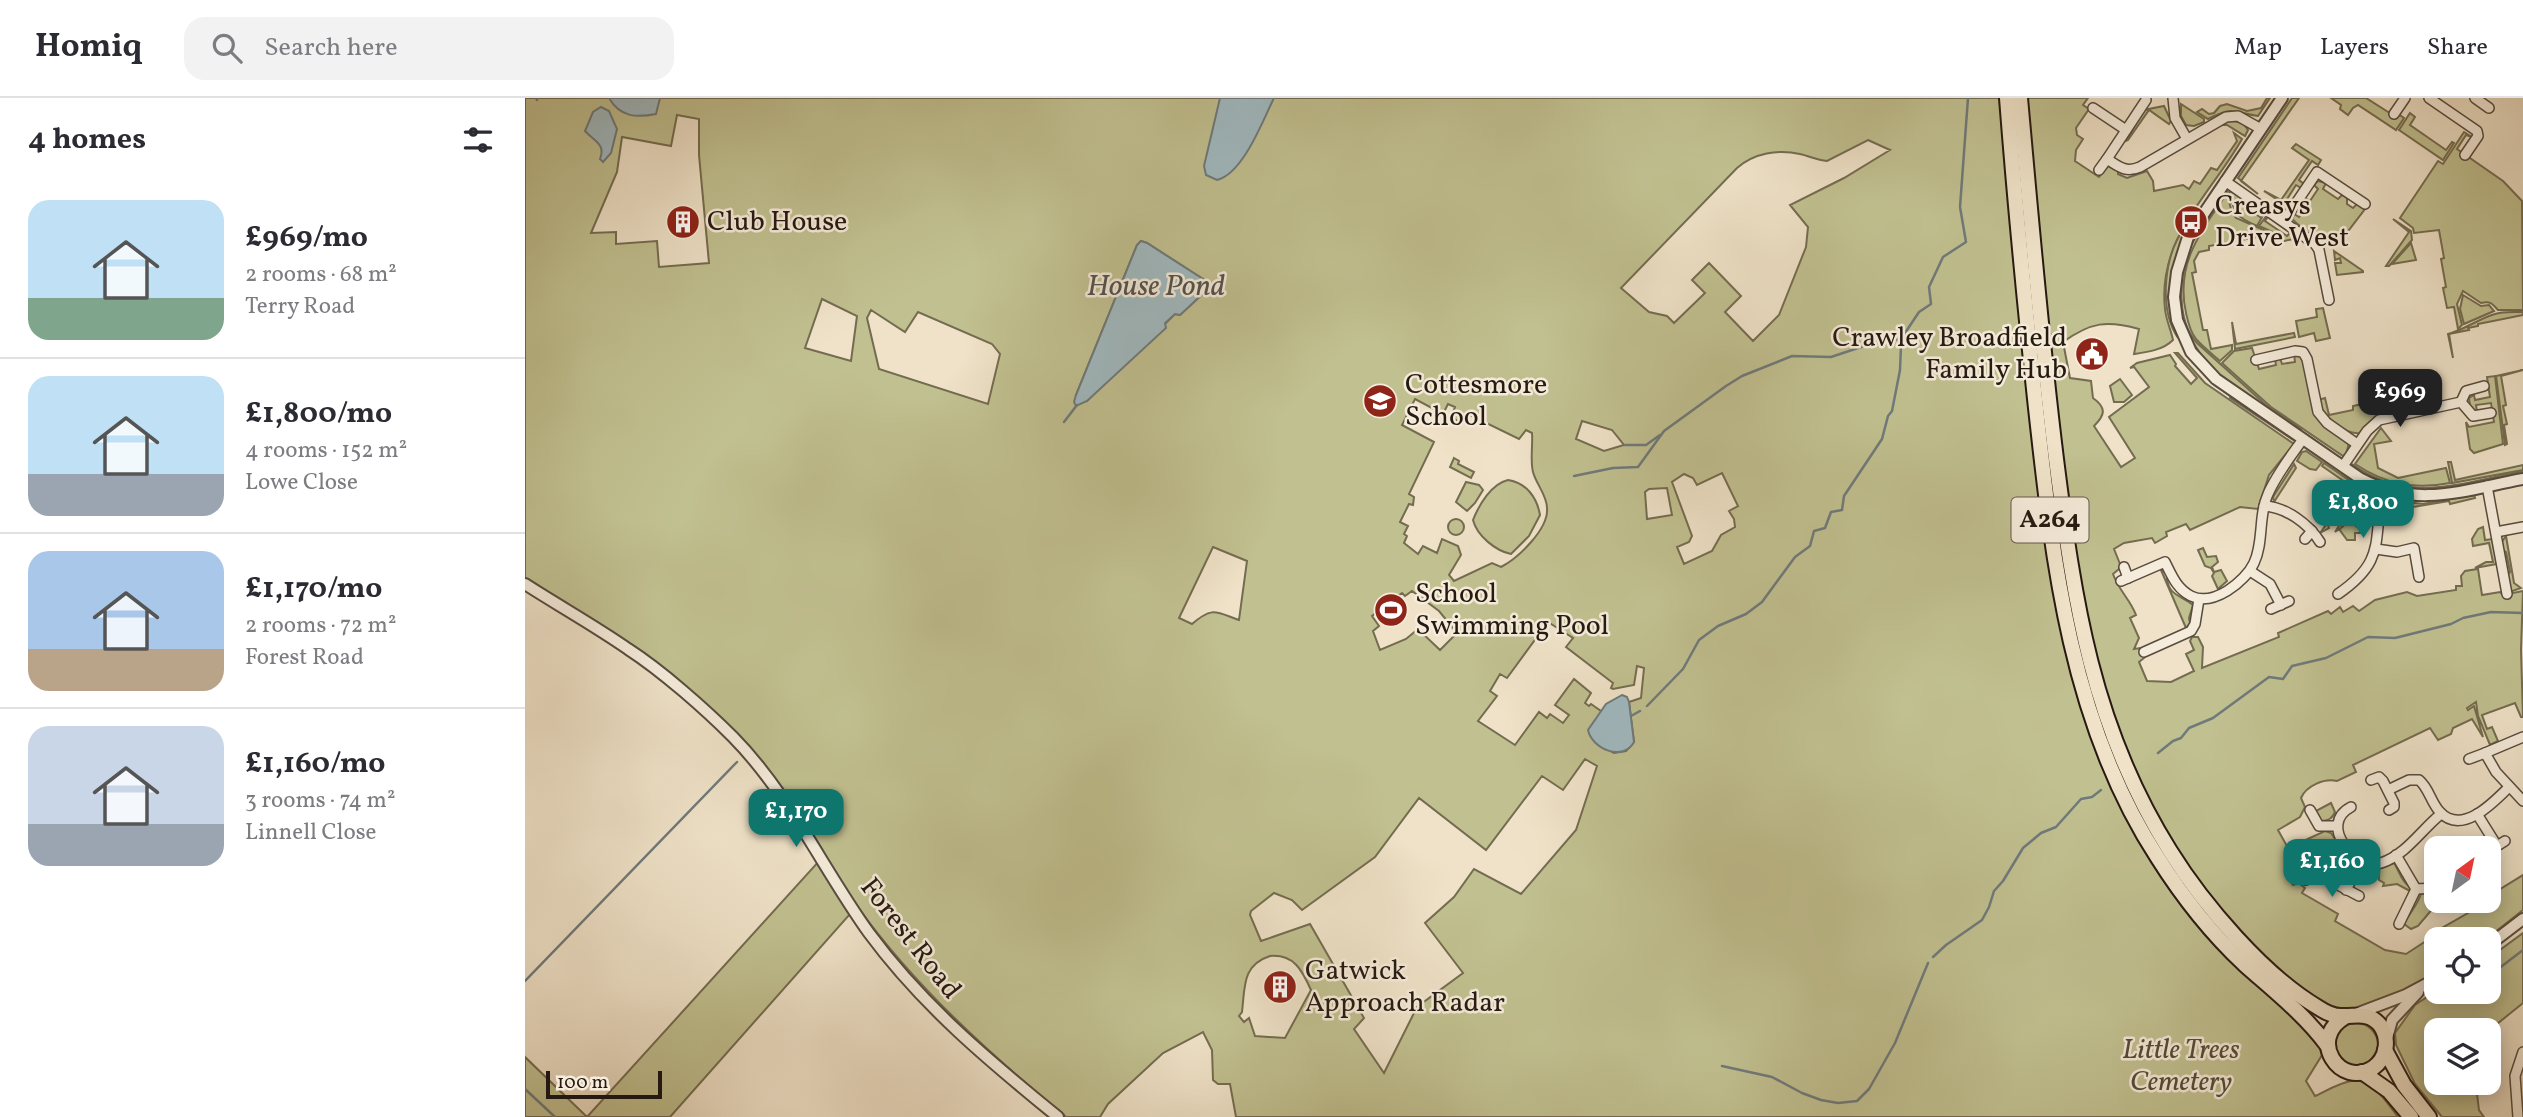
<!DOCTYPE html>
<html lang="en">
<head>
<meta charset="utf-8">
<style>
	body { margin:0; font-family:Vollkorn,serif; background:#f2f2f3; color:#2b2b33; height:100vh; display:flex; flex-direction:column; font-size:26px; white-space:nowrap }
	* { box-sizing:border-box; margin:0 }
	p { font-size:23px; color:#7c7c81 }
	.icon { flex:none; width:38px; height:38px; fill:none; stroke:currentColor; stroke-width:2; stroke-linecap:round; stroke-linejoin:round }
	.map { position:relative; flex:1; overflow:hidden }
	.sheet { display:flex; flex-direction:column; background:#fff; width:525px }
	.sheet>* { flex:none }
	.needle { width:46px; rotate:33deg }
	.controls { position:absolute; left:1899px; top:738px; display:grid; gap:14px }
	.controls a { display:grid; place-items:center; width:77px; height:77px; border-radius:14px; background:#fff; box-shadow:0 4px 18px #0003; font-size:35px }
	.scale { position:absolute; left:21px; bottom:18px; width:116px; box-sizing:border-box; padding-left:7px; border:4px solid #261911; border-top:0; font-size:19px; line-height:24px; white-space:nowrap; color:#261911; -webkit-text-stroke:5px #f5ecdb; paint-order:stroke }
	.price { position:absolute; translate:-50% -60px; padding:0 16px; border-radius:14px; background:#0f766e; color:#fff; font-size:23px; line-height:46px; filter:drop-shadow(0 2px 4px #0008) }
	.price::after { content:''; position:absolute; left:50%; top:42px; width:21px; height:16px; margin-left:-10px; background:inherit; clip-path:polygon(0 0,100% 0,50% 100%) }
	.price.selected { background:#222; color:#fff }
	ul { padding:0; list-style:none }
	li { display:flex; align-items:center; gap:21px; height:175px; padding:0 28px }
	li+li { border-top:2px solid #e1e1e2 }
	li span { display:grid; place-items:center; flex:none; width:196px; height:140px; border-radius:21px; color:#555 }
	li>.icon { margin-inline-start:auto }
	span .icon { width:84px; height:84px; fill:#fffc; stroke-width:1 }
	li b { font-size:30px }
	h2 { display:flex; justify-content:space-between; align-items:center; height:84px; padding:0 28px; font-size:30px }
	header { display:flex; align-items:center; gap:42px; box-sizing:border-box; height:98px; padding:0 35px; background:#fff; border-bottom:2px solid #e1e1e2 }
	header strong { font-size:33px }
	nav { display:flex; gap:38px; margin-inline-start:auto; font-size:24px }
	.search { width:490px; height:63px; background:#f2f2f3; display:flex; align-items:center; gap:18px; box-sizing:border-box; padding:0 24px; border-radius:21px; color:#7c7c81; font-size:26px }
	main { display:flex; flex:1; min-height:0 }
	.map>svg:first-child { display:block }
	.green { fill:#c1c090; stroke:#746c50; stroke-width:2; fill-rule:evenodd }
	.water { fill:#a0bac1; stroke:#6f7a7b; stroke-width:2 }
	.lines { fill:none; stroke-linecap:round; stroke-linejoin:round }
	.stream { stroke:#6f7a7b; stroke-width:2.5 }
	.minor-casing { stroke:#584b3f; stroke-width:12 }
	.tertiary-casing { stroke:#584b3f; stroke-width:14 }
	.trunk-casing { stroke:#261911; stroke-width:18 }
	.minor { stroke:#f5ecdb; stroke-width:9 }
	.tertiary { stroke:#f5ecdb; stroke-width:10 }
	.trunk { stroke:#efe2c8; stroke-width:14 }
	.labels { text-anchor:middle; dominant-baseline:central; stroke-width:5; stroke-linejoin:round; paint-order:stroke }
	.shield { fill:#f5ecdb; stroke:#64584e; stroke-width:2 }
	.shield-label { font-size:26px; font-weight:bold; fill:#261911 }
	.poi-label { font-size:28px; fill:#261911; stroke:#f5ecdb; text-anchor:start }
	.street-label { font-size:28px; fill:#261911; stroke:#f5ecdb }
	.park-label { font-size:28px; font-style:italic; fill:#544b37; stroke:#f5ecdb }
	.water-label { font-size:30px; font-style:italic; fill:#51514f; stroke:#f5ecdb }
</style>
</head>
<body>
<header>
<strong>Homiq</strong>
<div class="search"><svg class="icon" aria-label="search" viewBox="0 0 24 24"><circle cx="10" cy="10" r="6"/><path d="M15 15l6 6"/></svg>Search here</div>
<nav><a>Map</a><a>Layers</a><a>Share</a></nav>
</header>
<main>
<section class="sheet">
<h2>4 homes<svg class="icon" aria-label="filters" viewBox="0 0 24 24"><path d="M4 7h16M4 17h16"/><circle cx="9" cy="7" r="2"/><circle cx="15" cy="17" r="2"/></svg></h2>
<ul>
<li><span style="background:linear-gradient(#bfe0f5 70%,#7fa58c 0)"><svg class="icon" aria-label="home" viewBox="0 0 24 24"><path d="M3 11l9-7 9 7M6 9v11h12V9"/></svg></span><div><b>£969/mo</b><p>2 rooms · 68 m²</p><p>Terry Road</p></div></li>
<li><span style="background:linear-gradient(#bfe0f5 70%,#9aa5b1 0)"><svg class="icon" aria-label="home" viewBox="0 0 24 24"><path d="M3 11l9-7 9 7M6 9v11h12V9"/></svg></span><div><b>£1,800/mo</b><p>4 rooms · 152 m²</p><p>Lowe Close</p></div></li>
<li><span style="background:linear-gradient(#a9c7e8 70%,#b9a48a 0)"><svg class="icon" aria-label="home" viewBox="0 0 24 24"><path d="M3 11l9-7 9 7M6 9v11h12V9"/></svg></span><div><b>£1,170/mo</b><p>2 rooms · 72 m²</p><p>Forest Road</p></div></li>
<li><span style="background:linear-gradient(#c9d6e8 70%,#9aa5b1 0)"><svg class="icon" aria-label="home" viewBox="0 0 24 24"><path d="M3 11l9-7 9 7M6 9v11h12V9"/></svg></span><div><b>£1,160/mo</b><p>3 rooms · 74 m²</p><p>Linnell Close</p></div></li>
</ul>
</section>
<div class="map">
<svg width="1998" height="1019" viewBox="0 0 1998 1019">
	<rect width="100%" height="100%" fill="#efe2c8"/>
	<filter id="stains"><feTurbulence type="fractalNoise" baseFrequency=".00286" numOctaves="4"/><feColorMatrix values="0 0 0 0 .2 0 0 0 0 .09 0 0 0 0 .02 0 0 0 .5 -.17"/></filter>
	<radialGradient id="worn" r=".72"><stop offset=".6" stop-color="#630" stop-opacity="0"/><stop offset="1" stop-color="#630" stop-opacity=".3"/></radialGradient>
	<g class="green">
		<path d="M 0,0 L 1477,0 L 1541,544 L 1617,743 L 1793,944 L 1797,957 L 1781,983 L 1790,998 C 1801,993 1814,985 1826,983 C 1847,979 1862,1005 1873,1019 L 711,1019 L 705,986 L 693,986 L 688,982 L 687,952 L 678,934 L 638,955 L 583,1006 L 575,1019 L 541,1019 C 464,955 391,890 332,808 L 145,1019 L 0,1019 L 0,959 L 62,1019 L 296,761 L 232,665 L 130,571 L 0,486 ZM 152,17 L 174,21 L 174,57 L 184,165 L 134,169 L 132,143 L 91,146 L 91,134 L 66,135 L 92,74 L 97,39 L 146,48 ZM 1343,42 L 1365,52 L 1319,80 L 1265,107 L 1283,129 L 1281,149 L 1254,217 L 1228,243 L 1200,214 L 1216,198 L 1184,165 L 1167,182 L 1180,195 L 1149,225 L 1142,218 L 1124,214 L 1096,190 L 1212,70 C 1229,55 1253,51 1275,56 C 1284,58 1292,62 1302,63 ZM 616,143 L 622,145 L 678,181 L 683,186 L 683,191 L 655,217 L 650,216 L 562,303 L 551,297 L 612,147 ZM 297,201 L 332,218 L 326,263 L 280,250 ZM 346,212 L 380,234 L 393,214 L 467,246 L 475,256 L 463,306 L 354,271 L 342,220 ZM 890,301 L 918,316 L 923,306 L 930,309 L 926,320 L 935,324 L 943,316 L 994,341 L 1001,332 L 1007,335 C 1008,348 1005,362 1008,374 C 1011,386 1022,397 1022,410 C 1024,431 993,460 976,469 L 967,465 L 929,483 L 924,477 L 936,457 L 933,448 L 917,441 L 912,455 L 898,448 L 893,456 L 879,445 L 882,438 L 879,436 L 883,428 L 875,424 L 884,406 L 888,407 L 889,399 L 884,396 L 909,344 L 877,327 ZM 1057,323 L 1087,332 L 1099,347 L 1079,353 L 1051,341 ZM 1197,375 L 1213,408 L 1204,413 L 1209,421 L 1210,429 L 1196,437 L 1187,453 L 1159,466 L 1152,449 L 1164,444 L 1167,438 L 1147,384 L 1159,376 L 1168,380 L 1172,387 ZM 1142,390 L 1147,417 L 1122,421 L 1120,394 L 1124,391 ZM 688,449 L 722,463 L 714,522 C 691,514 688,508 667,526 L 654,520 ZM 887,493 L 914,513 L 932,535 L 915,552 L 893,531 L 881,541 L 855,552 L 848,533 L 854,528 L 847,518 L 877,495 L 880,498 ZM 1023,524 L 1048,540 L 1041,549 L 1088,585 L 1086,590 L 1088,591 L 1109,587 L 1112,568 L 1119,570 L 1116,600 L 1104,604 L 1109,644 L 1101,653 L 1089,655 L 1078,649 L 1076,613 L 1066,606 L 1064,608 L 1060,605 L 1066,595 L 1049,581 L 1030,607 L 1044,617 L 1038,625 L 1025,616 L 1022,620 L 1014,614 L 990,647 L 953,623 L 972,598 L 965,593 L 975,576 L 982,580 ZM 1060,661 L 1072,668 L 1051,732 L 996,796 L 949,771 L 929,799 L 900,825 L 938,875 L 892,909 L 859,975 L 829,931 L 839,920 L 785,826 L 736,843 L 725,817 L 726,813 L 749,795 L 767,802 L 777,812 L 850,759 L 894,700 L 961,752 L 1017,678 L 1038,692 ZM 745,858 C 769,856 777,872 786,892 L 760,940 L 730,938 L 724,920 L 719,924 L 714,918 L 717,914 C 720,889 717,867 745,858 Z"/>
		<path d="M 1500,0 L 1563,0 L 1558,7 L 1564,11 L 1551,30 L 1552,37 L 1558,41 L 1551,52 L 1550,63 L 1574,79 L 1583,68 L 1593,73 L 1593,76 L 1602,80 L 1622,73 L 1628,83 L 1629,93 L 1658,87 L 1664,91 L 1669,83 L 1675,86 L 1686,70 L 1692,72 L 1712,43 L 1709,35 L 1717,41 C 1686,96 1632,141 1640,211 C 1641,222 1646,232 1648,242 C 1638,252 1623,254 1609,256 L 1614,231 C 1582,222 1566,224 1538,244 L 1545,280 L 1566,283 L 1568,300 C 1582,310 1580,317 1569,328 L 1596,369 L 1610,360 L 1584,319 L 1624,289 L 1609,269 L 1605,270 L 1612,265 L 1645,257 L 1651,266 L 1650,268 L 1666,286 L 1672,280 L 1650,255 L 1653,255 L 1680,285 L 1769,346 L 1744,377 L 1733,411 L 1715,409 L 1665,432 L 1661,426 L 1641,434 L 1642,438 L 1630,445 L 1627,440 L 1599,445 L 1589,451 L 1595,466 L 1594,471 L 1588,476 C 1594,493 1605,501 1611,517 L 1605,520 L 1614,540 L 1609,551 L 1615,550 L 1619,560 L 1614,564 L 1622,583 L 1646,584 L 1669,573 L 1661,556 L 1669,552 L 1665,543 L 1667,539 L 1673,539 L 1678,549 L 1677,570 L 1754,539 L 1753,535 L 1803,513 L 1806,516 L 1815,509 L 1818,514 L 1828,508 L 1834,513 L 1850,502 L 1882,494 L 1892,498 L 1931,492 L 1931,488 L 1937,488 L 1936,478 L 1940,473 L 1953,471 L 1957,497 L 1975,494 L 1978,497 L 1998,493 L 1996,552 L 1998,619 L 1996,619 L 1990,605 L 1957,617 L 1962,631 L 1967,629 L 1973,643 L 1965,647 L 1953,618 L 1951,604 L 1942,610 L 1943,612 L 1949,608 L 1958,639 L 1947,621 L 1928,630 L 1926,636 L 1913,642 L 1905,630 L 1828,667 L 1831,674 L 1812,683 C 1799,680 1781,688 1776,700 L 1780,709 L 1775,719 L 1753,732 L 1763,750 L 1800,733 L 1806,735 L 1811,742 L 1788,752 L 1785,748 L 1767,756 L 1769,761 L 1765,768 L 1770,779 L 1765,783 L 1768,787 L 1774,785 L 1780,790 L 1777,795 L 1813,816 L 1810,823 L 1860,852 L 1881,856 L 1918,832 L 1917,830 L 1950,811 L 1948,808 L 1955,803 L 1964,803 L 1964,798 L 1998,777 L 1998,812 L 1960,842 L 1911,842 L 1911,878 C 1892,888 1838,914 1818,913 C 1789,910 1737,857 1717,836 C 1681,795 1649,752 1623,704 C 1576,618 1560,517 1545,421 C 1524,282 1514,140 1500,0 Z"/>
		<path d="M 1742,0 L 1745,0 L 1733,18 C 1706,14 1710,8 1683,21 L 1672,14 L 1677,11 L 1684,16 L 1689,15 L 1695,8 L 1702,6 L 1722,13 L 1736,10 Z"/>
		<path d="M 1767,0 L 1774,0 L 1716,83 L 1733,96 L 1713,80 Z"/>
		<path d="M 1806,0 L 1841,0 L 1871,19 L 1873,16 L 1879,20 L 1871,32 L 1833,7 L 1828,10 L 1823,17 L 1815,11 L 1816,7 Z"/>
		<path d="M 1656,6 L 1679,21 L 1679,24 L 1669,28 L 1661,27 L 1656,18 Z"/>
		<path d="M 1639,8 L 1646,23 L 1644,26 L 1624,12 L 1603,42 L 1596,45 L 1602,41 L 1619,12 Z"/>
		<path d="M 1885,15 L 1890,19 L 1885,27 L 1921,52 L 1927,44 L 1929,45 L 1918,62 L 1874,32 Z"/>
		<path d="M 1704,22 L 1718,25 L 1723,32 L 1720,38 L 1702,27 L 1695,27 Z"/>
		<path d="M 1939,34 L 1947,39 L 1941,37 L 1932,51 L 1978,83 L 1997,103 L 1998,212 L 1973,212 C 1967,205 1965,203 1956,205 L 1938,193 L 1932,206 L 1937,227 L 1933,231 L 1929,209 L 1922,210 L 1918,190 L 1921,189 L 1916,161 L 1919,160 L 1914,132 L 1889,135 L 1888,130 L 1875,120 L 1913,63 L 1918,66 Z"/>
		<path d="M 1771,46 L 1796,62 L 1793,67 L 1787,63 L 1774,82 L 1779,86 L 1776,90 L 1771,87 L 1759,106 L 1739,93 L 1756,102 L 1784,62 L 1767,50 Z"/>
		<path d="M 1793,83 L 1801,85 L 1798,91 L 1813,101 L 1817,97 L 1822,100 L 1822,106 L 1828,110 L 1832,106 L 1840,111 L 1814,145 L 1797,148 L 1767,121 L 1769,116 L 1774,119 L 1782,108 L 1777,104 L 1780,100 L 1785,103 L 1793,91 L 1789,87 Z"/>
		<path d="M 1709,93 L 1717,98 L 1714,104 L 1735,119 L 1740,114 L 1732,128 C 1710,118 1710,117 1704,94 Z"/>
		<path d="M 1699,94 L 1701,94 C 1689,112 1674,130 1665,150 C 1654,177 1651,222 1672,245 L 1741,307 L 1776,331 L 1775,333 C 1727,300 1662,270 1655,205 C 1653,183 1657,163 1666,143 C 1674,126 1689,110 1699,94 Z"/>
		<path d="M 1702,95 L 1707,115 L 1711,120 L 1748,136 L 1684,148 L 1684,152 L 1674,154 L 1669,163 L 1671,174 L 1667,175 L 1678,232 L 1682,232 L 1686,251 L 1707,247 L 1707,252 L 1695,263 C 1687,256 1678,249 1671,241 C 1665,234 1663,224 1661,215 C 1650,165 1676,134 1702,95 Z"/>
		<path d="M 1742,117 L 1744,117 L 1740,123 L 1762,138 L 1767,133 L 1777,142 L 1774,140 L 1759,143 L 1750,135 L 1734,128 Z"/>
		<path d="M 1868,121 L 1886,133 L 1887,142 L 1864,168 L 1861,168 L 1884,134 Z"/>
		<path d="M 1661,128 L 1663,129 L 1648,170 L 1647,221 L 1653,240 C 1633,210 1639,155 1661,128 Z"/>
		<path d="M 1886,145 L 1891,162 L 1867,166 Z"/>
		<path d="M 1809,153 L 1838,173 L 1838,174 L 1812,177 L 1810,165 L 1816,165 L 1815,160 L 1810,162 Z"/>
		<path d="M 1938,197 L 1956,208 L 1964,207 L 1969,213 L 1939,226 L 1935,211 Z"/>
		<path d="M 1798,210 L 1805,240 L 1791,243 L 1789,235 L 1774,239 L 1771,223 L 1792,219 L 1791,211 Z"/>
		<path d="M 1998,214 L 1998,217 L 1953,226 L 1953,228 L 1943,230 L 1944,232 L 1924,236 L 1928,260 L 1923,236 C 1939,232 1953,221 1970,216 C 1978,213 1989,214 1998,214 Z"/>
		<path d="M 1707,224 L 1711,246 L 1769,235 L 1770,239 L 1710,251 Z"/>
		<path d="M 1727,250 L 1734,271 L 1751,267 L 1750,261 L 1755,260 L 1757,266 L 1770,264 L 1769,256 L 1775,258 L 1778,262 L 1786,303 L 1791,317 L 1824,345 L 1821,356 L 1818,358 L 1746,309 L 1697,265 L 1709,253 Z"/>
		<path d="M 1998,272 L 1976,278 L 1981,307 L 1978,308 L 1982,326 L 1979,327 L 1982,346 L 1980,347 L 1971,278 Z"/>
		<path d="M 1970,278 L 1978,346 L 1949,355 L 1945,351 L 1941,324 L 1944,329 L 1969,324 L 1966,305 L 1951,307 L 1952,313 L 1950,313 L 1945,308 L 1944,300 L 1949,297 L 1950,302 L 1965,299 L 1962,279 Z"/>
		<path d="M 1595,281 L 1607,297 L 1599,304 L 1589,304 L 1585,288 Z"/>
		<path d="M 1905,292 L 1906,299 L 1882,304 L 1881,311 L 1878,297 Z"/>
		<path d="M 1707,297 L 1767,339 L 1770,343 L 1705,300 Z"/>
		<path d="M 1800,300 L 1804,317 L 1828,312 L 1828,308 L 1850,303 L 1852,318 L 1835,335 C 1819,337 1797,317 1793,302 Z"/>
		<path d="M 1856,330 L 1866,343 L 1849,346 L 1853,370 L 1873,380 L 1921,370 L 1925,385 C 1889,392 1860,386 1830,366 Z"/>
		<path d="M 1781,353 L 1797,364 L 1791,372 L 1785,371 L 1772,363 L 1777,354 Z"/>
		<path d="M 929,360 L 934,363 L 933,366 L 949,374 L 946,380 L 925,369 Z"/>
		<path d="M 1923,364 L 1926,364 L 1930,382 L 1998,367 L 1998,372 L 1927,385 Z"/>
		<path d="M 1799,365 L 1841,394 L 1839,397 L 1797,368 Z"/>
		<path d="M 1769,366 L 1771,370 L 1749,404 L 1748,399 Z"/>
		<path d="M 1827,366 C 1884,407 1935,385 1998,373 L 1998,376 L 1902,393 L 1871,390 L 1836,375 Z"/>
		<path d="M 983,382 C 1002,385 1012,400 1015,417 L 1004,438 L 986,456 C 971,453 952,438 948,422 C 954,407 966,386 983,382 Z"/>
		<path d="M 941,384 L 954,387 L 958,392 L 950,405 L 942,413 L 931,404 Z"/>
		<path d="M 1949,397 L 1950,400 L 1925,406 L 1924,403 L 1882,410 L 1860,410 L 1864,402 L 1898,406 Z"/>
		<path d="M 1809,416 L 1820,424 L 1815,431 L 1824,423 L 1835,431 L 1835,435 L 1830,435 L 1830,442 L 1822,442 L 1814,431 L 1810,434 L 1817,423 L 1810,418 L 1803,427 L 1804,430 L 1795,435 Z"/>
		<circle cx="931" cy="429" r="8"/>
		<path d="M 1958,429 L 1960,442 L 1967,441 L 1972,466 L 1950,470 L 1961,464 L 1968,464 L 1964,445 L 1948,448 L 1947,441 L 1953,431 Z"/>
		<path d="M 1981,438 L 1989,485 L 1996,490 L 1985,494 L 1982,478 L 1985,474 L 1981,454 L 1978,452 L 1976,445 Z"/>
		<path d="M 1678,450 L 1682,459 L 1691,458 L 1693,464 L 1687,469 L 1689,474 L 1696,472 L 1702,483 L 1693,491 L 1687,478 L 1689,475 L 1686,470 L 1680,468 L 1673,452 Z"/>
		<path d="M 1636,472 L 1642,475 C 1641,498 1655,496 1668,507 L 1664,520 L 1665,525 L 1661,530 Z"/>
		<path d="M 1806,705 L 1810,714 C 1807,721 1804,722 1796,723 L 1792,715 L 1789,714 Z"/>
		<path d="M 1869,765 C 1874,772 1876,784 1885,789 L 1885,793 L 1872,786 L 1858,788 L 1859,785 L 1854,782 L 1854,771 Z"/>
		<path d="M 1906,794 L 1911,795 L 1911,800 L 1907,803 L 1910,808 L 1893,828 L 1886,831 L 1879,826 C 1885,814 1892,808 1896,796 Z"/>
		<path d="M 1998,835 L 1998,905 L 1972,926 L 1966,922 L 1956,933 L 1911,933 L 1911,985 L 1942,985 L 1952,996 L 1954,1012 L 1959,1019 L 1917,1019 L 1890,986 L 1871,947 L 1870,935 L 1890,907 L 1911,893 L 1964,894 L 1964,860 Z"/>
		<circle cx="1831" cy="947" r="22"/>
	</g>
	<g class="water">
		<path d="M 84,0 L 135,0 L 131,16 C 111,20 95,19 84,0 Z"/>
		<path d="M 695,0 L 749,0 C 738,22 718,76 692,82 L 681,77 L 679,68 Z"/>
		<path d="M 76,9 L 84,13 L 92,31 L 86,55 L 78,64 L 75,61 C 81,46 69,43 60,33 L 68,14 Z"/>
		<path d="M 616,143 L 622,145 L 678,181 L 683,186 L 683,191 L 655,217 L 650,216 L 640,225 L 641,230 L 562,303 L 551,308 L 549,304 L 551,297 L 612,147 Z"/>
		<path d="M 1097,597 L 1102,599 L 1104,604 L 1109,644 C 1098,664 1067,651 1063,632 L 1081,606 Z"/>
	</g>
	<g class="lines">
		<g class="stream">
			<path d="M 11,0 L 12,2"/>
			<path d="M 539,324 L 552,307"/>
			<path d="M 1100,347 L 1121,347 L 1135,337"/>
			<path d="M 1049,378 L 1088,370 L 1113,369 L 1139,333 L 1201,288 L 1217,278 L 1267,258 L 1306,259 L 1339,248 L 1379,240"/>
			<path d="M 1122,608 L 1158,571 L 1174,542 L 1193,528 L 1221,516 L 1237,504 L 1270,459 L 1285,448 L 1289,433 L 1300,430 L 1306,414 L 1317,412 L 1319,398 L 1357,341 L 1363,318 L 1367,313 L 1375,272 L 1376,247 L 1380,235 L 1394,214 L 1406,206 L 1404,189 L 1418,159 L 1441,144 L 1435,109 L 1443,0"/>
			<path d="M 1106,618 L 1115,613"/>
			<path d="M 1633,655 L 1648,643 L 1656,640 L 1664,630 L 1688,620 L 1744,579 L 1758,581 L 1767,568 L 1801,560 L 1843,539 L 1870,540 L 1926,526 L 1938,520 L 1966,514 L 1998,515"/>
			<path d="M 1408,859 L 1421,847 L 1457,822 L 1464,809 L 1469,793 L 1478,783 L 1498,750 L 1516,735 L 1531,729 L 1556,701 L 1567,699 L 1576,692"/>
			<path d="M 1964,878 L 1998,852"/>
			<path d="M 0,883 L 212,664"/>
			<path d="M 1197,968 L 1247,979 L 1277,995 L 1296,1002 L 1313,1005 L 1332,1003 L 1344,991 L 1370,945 L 1403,865"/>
			<path d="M 0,991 L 30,1019"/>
		</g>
		<g class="minor-casing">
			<g id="minor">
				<path d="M 1648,0 L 1650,20 L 1662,41"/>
				<path d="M 1904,0 L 1952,33 L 1953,38 L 1940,57"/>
				<path d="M 1950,0 L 1964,10"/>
				<path d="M 1621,2 L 1582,61 C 1594,69 1601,75 1615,69 L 1701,19 L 1713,18 L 1736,31"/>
				<path d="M 1568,10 L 1601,32"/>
				<path d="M 1869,16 L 1880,0"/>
				<path d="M 1574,72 L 1582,61"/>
				<path d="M 1700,83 L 1790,146 L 1794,152 L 1804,202"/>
				<path d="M 1759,123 L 1792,74 L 1840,106"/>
				<path d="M 1731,262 L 1770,253 L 1778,254 L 1782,261 L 1793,314 L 1802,325 L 1832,346"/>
				<path d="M 1959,288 L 1941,293 L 1936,304 L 1948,318 L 1966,315"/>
				<path d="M 1818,368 L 1842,333 L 1854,322 L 1936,304"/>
				<path d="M 1962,388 L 1982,496"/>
				<path d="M 1739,408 C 1761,409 1784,426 1795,444"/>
				<path d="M 1971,434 L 1998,429"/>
				<path d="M 1780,441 L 1787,433"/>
				<path d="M 1851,451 L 1872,454 L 1889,450 L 1894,479"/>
				<path d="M 1599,469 L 1603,480"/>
				<path d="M 1725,473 L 1745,486 L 1756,507"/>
				<path d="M 1596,483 L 1640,464 C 1647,478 1652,491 1666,498 C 1688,509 1720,484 1729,465 C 1739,444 1733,418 1743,396 C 1751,377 1766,358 1778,341"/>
				<path d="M 1813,496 C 1864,461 1846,441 1859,391"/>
				<path d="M 1746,511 L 1764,503"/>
				<path d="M 1619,554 L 1666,533 L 1670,526 L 1674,501"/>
				<path d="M 1998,639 L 1960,655 L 1971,674 L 1998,703"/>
				<path d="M 1944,661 L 1960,655"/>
				<path d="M 1846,682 L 1854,679 L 1858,683 L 1869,705 L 1869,709 L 1864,712"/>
				<path d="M 1863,692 L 1884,682 L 1894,682 C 1904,690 1906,705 1915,714 C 1937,738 1969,704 1984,689"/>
				<path d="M 1826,709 C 1792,727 1831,772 1856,765 C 1881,757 1897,731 1916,716"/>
				<path d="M 1785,712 L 1794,728 L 1811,728"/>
				<path d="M 1952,716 L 1972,748"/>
				<path d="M 1964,753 L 1980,743"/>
				<path d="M 1871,757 L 1891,791 L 1911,790"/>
				<path d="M 1781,782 L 1789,778 L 1796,778 L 1834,798"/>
				<path d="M 1821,792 L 1837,762"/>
				<path d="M 1874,826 L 1891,791"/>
				<path d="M 1993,1019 L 1990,978 L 1998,954"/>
			</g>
		</g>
		<g class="tertiary-casing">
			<g id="tertiary">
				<path d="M 1757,0 L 1663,139 L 1652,174 L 1649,199 L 1652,222 L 1666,254 L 1691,281 L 1836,381 C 1893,411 1939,392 1998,381"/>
				<path d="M 0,486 C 34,508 70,528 103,551 C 137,573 180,611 208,639 C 264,696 298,771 344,835 C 397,907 464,963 533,1019"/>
				<path d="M 1964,847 L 1998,821"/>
				<path d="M 1831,916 L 1881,897 L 1911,881"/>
				<path d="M 1862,940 L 1867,922 L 1893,894"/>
			</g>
		</g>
		<g class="trunk-casing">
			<g id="trunk">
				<path d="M 1482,0 C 1490,104 1500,207 1511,310 C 1528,465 1546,627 1633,760 C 1657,798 1686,835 1719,866 C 1748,892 1779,916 1802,947"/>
				<path d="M 1495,0 C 1506,121 1516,241 1531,361 C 1549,503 1567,629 1645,753 C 1678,806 1739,878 1794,910 C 1800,914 1808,918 1816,918 C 1831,919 1843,913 1855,927 C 1865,941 1862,960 1848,970 C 1815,991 1782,941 1820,919"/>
				<path d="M 1860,952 L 1879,987 L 1904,1019"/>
				<path d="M 1837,974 L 1864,993 L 1886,1019"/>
			</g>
		</g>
		<use href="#minor" class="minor"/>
		<use href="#tertiary" class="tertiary"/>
		<use href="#trunk" class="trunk"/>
	</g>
	<defs>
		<g id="building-disc" transform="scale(1.75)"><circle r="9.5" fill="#8f2418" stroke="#f5ecdb"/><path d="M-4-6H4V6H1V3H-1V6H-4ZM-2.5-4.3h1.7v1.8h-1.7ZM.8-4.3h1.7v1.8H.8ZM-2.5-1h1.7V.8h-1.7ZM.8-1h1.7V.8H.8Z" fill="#fff"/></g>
		<g id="bus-disc" transform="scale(1.75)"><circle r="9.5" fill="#8f2418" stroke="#f5ecdb"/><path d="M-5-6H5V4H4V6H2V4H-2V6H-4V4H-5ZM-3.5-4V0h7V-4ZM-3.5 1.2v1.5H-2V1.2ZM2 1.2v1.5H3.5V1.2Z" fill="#fff"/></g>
		<g id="civic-disc" transform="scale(1.75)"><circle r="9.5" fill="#8f2418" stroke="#f5ecdb"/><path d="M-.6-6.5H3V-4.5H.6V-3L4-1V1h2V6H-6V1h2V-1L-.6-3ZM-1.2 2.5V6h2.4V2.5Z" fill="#fff"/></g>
		<g id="school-disc" transform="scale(1.75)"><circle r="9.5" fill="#8f2418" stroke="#f5ecdb"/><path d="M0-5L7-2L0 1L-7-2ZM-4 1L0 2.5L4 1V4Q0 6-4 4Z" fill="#fff"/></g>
		<g id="stadium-disc" transform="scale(1.75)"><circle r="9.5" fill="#8f2418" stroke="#f5ecdb"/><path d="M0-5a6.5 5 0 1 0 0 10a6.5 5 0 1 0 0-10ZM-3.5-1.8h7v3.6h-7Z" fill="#fff"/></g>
	</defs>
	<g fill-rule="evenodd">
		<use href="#building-disc" x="158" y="124"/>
		<use href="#bus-disc" x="1666" y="124"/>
		<use href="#civic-disc" x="1567" y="256"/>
		<use href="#school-disc" x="855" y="303"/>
		<use href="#stadium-disc" x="866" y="512"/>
		<use href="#building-disc" x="755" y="889"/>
	</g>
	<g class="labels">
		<rect class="shield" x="1486.5" y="399.5" width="77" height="45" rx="5"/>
		<g class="shield-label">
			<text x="1525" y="422">A264</text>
		</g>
		<g class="poi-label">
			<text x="1690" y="108">Creasys<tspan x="1690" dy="32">Drive West</tspan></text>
			<text x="182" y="124">Club House</text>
			<text x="1542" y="240" text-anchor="end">Crawley Broadfield<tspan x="1542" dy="32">Family Hub</tspan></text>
			<text x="880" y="287">Cottesmore<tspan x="880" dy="32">School</tspan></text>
			<text x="890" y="496">School<tspan x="890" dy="32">Swimming Pool</tspan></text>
			<text x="780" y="873">Gatwick<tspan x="780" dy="32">Approach Radar</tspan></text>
		</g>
		<g class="street-label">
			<text transform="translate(385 841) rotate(52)">Forest Road</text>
		</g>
		<g class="park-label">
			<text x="1656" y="952">Little Trees<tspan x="1656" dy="32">Cemetery</tspan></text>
		</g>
		<g class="water-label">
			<text x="631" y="189">House Pond</text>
		</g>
	</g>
	<rect width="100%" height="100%" filter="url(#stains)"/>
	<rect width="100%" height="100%" fill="url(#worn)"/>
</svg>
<div class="controls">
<a><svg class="needle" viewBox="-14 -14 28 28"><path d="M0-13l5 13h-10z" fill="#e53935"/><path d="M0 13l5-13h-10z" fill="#7c7c81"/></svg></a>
<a><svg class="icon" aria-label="locate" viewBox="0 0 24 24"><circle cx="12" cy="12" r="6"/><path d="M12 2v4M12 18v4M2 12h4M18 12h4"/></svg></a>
<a><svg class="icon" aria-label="layers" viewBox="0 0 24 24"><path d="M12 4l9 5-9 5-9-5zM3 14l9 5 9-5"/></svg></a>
</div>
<div class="scale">100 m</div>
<b class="price selected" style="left:1875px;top:331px">£969</b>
<b class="price" style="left:1838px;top:442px">£1,800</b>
<b class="price" style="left:271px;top:751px">£1,170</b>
<b class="price" style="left:1807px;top:801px">£1,160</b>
</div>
</main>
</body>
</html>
